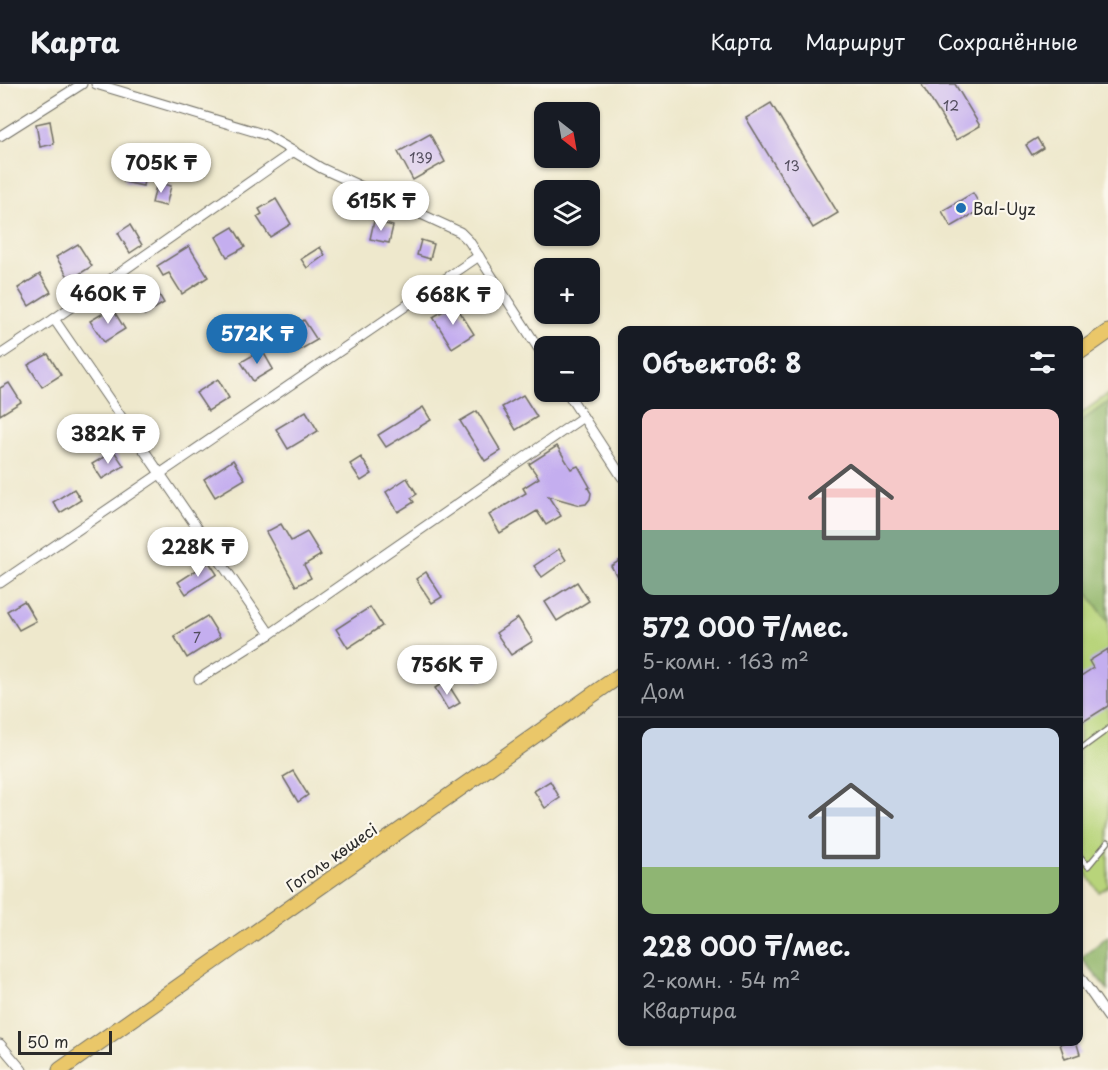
<!DOCTYPE html>
<html lang="ru">
<head>
<meta charset="utf-8">
<style>
	body { margin:0; font-family:"Playpen Sans",sans-serif; background:#242831; color:#f1f3f6; height:100vh; display:flex; flex-direction:column; font-size:22px; white-space:nowrap }
	* { box-sizing:border-box; margin:0 }
	p { font-size:20px; color:#9ea1a6 }
	.icon { flex:none; width:33px; height:33px; fill:none; stroke:currentColor; stroke-width:2; stroke-linecap:round; stroke-linejoin:round }
	.map { position:relative; flex:1; overflow:hidden }
	.panel { position:absolute; left:618px; top:242px; width:465px; height:720px; display:flex; flex-direction:column; background:#171b24; border-radius:12px; box-shadow:0 2px 4px #0004 }
	.panel>* { flex:none }
	.needle { width:39px; rotate:149deg }
	.tools { position:absolute; left:534px; top:18px; display:grid; gap:12px }
	.tools a { display:grid; place-items:center; width:66px; height:66px; border-radius:12px; background:#171b24; box-shadow:0 2px 4px #0004; font-size:30px }
	.scale { position:absolute; left:18px; bottom:15px; width:94px; box-sizing:border-box; padding-left:6px; border:3px solid #2b2b2b; border-top:0; font-size:16px; line-height:21px; white-space:nowrap; color:#2b2b2b; -webkit-text-stroke:4px #fbf7ec; paint-order:stroke }
	.price { position:absolute; translate:-50% -51px; padding:0 14px; border-radius:21px; background:#fff; color:#222; font-size:20px; line-height:39px; filter:drop-shadow(0 2px 3px #0008) }
	.price::after { content:''; position:absolute; left:50%; top:36px; width:18px; height:14px; margin-left:-9px; background:inherit; clip-path:polygon(0 0,100% 0,50% 100%) }
	.price.selected { background:#1f6fb2; color:#fff }
	ul { padding:0; list-style:none }
	li { display:grid; align-content:center; gap:12px; height:318px; padding:0 24px }
	li+li { border-top:2px solid #363941 }
	li span { display:grid; place-items:center; height:186px; border-radius:12px; color:#555 }
	li>.icon { margin-inline-start:auto }
	span .icon { width:108px; height:108px; fill:#fffc; stroke-width:1 }
	li b { font-size:26px }
	h2 { display:flex; justify-content:space-between; align-items:center; height:72px; padding:0 24px; font-size:26px }
	header { display:flex; align-items:center; gap:36px; box-sizing:border-box; height:84px; padding:0 30px; background:#171b24; border-bottom:2px solid #363941 }
	header strong { font-size:28px }
	nav { display:flex; gap:33px; margin-inline-start:auto; font-size:21px }
	.map>svg:first-child { display:block }
	.green { fill:#b8d47a; stroke:#728052; stroke-width:1.5 }
	.forest { fill:#92b66a; stroke:#5e704a; stroke-width:1.5 }
	.building { fill:#c4aeef }
	.lines { fill:none; stroke-linecap:round; stroke-linejoin:round }
	.service-casing { stroke:#6f6d63; stroke-width:7 }
	.minor-casing { stroke:#6f6d63; stroke-width:11 }
	.primary-casing { stroke:#6f6d63; stroke-width:17 }
	.service { stroke:#fff; stroke-width:4.5 }
	.minor { stroke:#fff; stroke-width:9 }
	.primary { stroke:#eac769; stroke-width:15 }
	.poi-dot { fill:#1f6fb2; stroke:#fbf7ec; stroke-width:2 }
	.labels { text-anchor:middle; dominant-baseline:central; stroke-width:4.5; stroke-linejoin:round; paint-order:stroke }
	.number-label { font-size:14px; fill:#514c5c }
	.poi-label { font-size:16px; fill:#2b2b2b; stroke:#fbf7ec; text-anchor:start }
	.street-label { font-size:16px; fill:#2b2b2b; stroke:#fbf7ec }
</style>
</head>
<body>
<header>
<strong>Карта</strong>
<nav><a>Карта</a><a>Маршрут</a><a>Сохранённые</a></nav>
</header>
<div class="map">
<svg width="1108" height="986" viewBox="0 0 1108 986">
	<rect width="100%" height="100%" fill="#fbf7ec"/>
	<filter id="ink" filterUnits="userSpaceOnUse"><feTurbulence type="fractalNoise" baseFrequency=".0167" numOctaves="2"/><feDisplacementMap in="SourceGraphic" scale="12" xChannelSelector="R" yChannelSelector="G"/><feConvolveMatrix kernelMatrix="1 2 1 2 8 2 1 2 1" color-interpolation-filters="sRGB"/></filter>
	<filter id="wash" filterUnits="userSpaceOnUse"><feTurbulence type="fractalNoise" baseFrequency=".008" numOctaves="4" result="noise"/><feDisplacementMap in="SourceGraphic" scale="24" xChannelSelector="R" yChannelSelector="G"/><feGaussianBlur stdDeviation="1.35" result="paint"/><feColorMatrix in="noise" values="0 0 0 0 0 0 0 0 0 0 0 0 0 0 0 0 0 1.4 0 .05"/><feComposite in="paint" operator="in"/></filter>
	<g filter="url(#wash)">
		<rect width="100%" height="100%" fill="#eee8cc"/>
		<path class="green" d="M 1108,310 L 1108,802 L 1099,808 L 1079,780 L 1079,331 Z"/>
		<g class="forest">
			<path d="M 1108,318 L 1108,538 L 1079,497 L 1079,339 Z"/>
			<path d="M 1108,852 L 1108,906 L 1081,874 Z"/>
		</g>
		<g id="blocks">
			<g class="building">
				<path d="M 921,0 L 955,0 L 980,42 L 956,56 Z"/>
				<path d="M 771,19 L 838,129 L 813,144 L 746,34 Z"/>
				<path d="M 50,37 L 54,60 L 40,63 L 36,40 Z"/>
				<path d="M 430,50 L 445,78 L 413,96 L 398,68 Z"/>
				<path d="M 1037,54 L 1043,64 L 1032,71 L 1026,61 Z"/>
				<path d="M 128,76 L 147,80 L 143,102 L 124,98 Z"/>
				<path d="M 157,98 L 171,102 L 166,122 L 152,119 Z"/>
				<path d="M 973,109 L 982,125 L 951,143 L 942,127 Z"/>
				<path d="M 276,115 L 291,140 L 270,153 L 257,133 L 262,130 L 259,125 Z"/>
				<path d="M 374,137 L 393,142 L 389,159 L 370,155 Z"/>
				<path d="M 130,141 L 142,161 L 130,169 L 118,149 Z"/>
				<path d="M 233,143 L 245,163 L 227,173 L 216,153 Z"/>
				<path d="M 421,156 L 434,160 L 430,175 L 417,171 Z"/>
				<path d="M 78,160 L 92,182 L 70,196 L 56,173 Z"/>
				<path d="M 189,162 L 208,193 L 182,210 L 169,189 L 163,192 L 157,182 Z"/>
				<path d="M 320,163 L 325,171 L 307,184 L 301,175 Z"/>
				<path d="M 40,190 L 51,208 L 29,222 L 18,204 Z"/>
				<path d="M 151,197 L 164,219 L 144,231 L 131,209 Z"/>
				<path d="M 455,220 L 474,250 L 452,264 L 433,233 Z"/>
				<path d="M 112,224 L 125,245 L 104,258 L 90,237 Z"/>
				<path d="M 304,236 L 317,256 L 298,267 L 286,247 Z"/>
				<path d="M 262,266 L 273,285 L 253,297 L 241,278 Z"/>
				<path d="M 48,270 L 61,291 L 42,303 L 28,281 Z"/>
				<path d="M 218,295 L 229,314 L 208,327 L 196,309 Z"/>
				<path d="M 9,299 L 21,318 L 0,331 L 0,304 Z"/>
				<path d="M 523,311 L 537,333 L 516,346 L 502,323 Z"/>
				<path d="M 423,323 L 431,336 L 386,363 L 378,351 Z"/>
				<path d="M 306,327 L 318,347 L 288,365 L 276,345 Z"/>
				<path d="M 477,327 L 501,367 L 485,377 L 460,337 Z"/>
				<path d="M 557,362 L 571,385 L 578,382 L 590,403 L 588,404 L 591,409 L 590,415 L 586,420 L 580,421 L 548,412 L 561,432 L 546,441 L 537,427 L 500,449 L 489,431 L 526,409 L 523,404 L 539,394 L 529,380 Z"/>
				<path d="M 114,367 L 124,382 L 102,395 L 92,380 Z"/>
				<path d="M 361,373 L 372,390 L 361,397 L 350,380 Z"/>
				<path d="M 233,376 L 245,395 L 215,413 L 204,395 Z"/>
				<path d="M 407,394 L 417,410 L 411,414 L 414,418 L 398,428 L 386,408 Z"/>
				<path d="M 74,405 L 81,416 L 60,429 L 53,418 Z"/>
				<path d="M 281,440 L 291,457 L 307,448 L 321,471 L 304,481 L 311,494 L 296,502 L 266,448 Z"/>
				<path d="M 559,465 L 566,476 L 542,493 L 534,482 Z"/>
				<path d="M 622,475 L 622,501 L 611,482 Z"/>
				<path d="M 209,478 L 217,490 L 186,510 L 178,498 Z"/>
				<path d="M 426,488 L 442,513 L 432,519 L 416,495 Z"/>
				<path d="M 577,498 L 589,517 L 557,537 L 545,518 Z"/>
				<path d="M 24,517 L 36,537 L 19,546 L 7,527 Z"/>
				<path d="M 370,523 L 382,542 L 348,564 L 336,545 Z"/>
				<path d="M 207,532 L 220,553 L 187,574 L 174,552 Z"/>
				<path d="M 518,534 L 533,557 L 511,571 L 496,549 Z"/>
				<path d="M 1108,565 L 1108,622 L 1078,641 L 1078,594 L 1093,584 L 1089,577 Z"/>
				<path d="M 472,567 L 487,591 L 477,597 L 462,573 Z"/>
				<path d="M 446,597 L 460,619 L 448,626 L 435,604 Z"/>
				<path d="M 293,687 L 308,711 L 298,718 L 283,693 Z"/>
				<path d="M 550,697 L 560,714 L 545,724 L 534,707 Z"/>
				<path d="M 1070,957 L 1076,957 L 1080,970 L 1065,975 L 1060,960 Z"/>
			</g>
		</g>
	</g>
	<g filter="url(#ink)">
		<use href="#blocks" fill-opacity="0" stroke="#6f6d63" stroke-width="1.5"/>
		<g class="lines">
			<g class="service-casing">
				<g id="service">
					<path d="M 1078,667 L 1108,645"/>
					<path d="M 1078,770 L 1088,782 L 1108,758"/>
				</g>
			</g>
			<g class="minor-casing">
				<g id="minor">
					<path d="M 96,0 L 266,51 L 321,84 L 460,148 L 469,157 L 544,273"/>
					<path d="M 0,52 L 82,0"/>
					<path d="M 54,235 L 270,550"/>
					<path d="M 0,271 L 54,235 L 294,67"/>
					<path d="M 567,308 L 622,393"/>
					<path d="M 0,499 L 479,172"/>
					<path d="M 199,595 L 270,550 L 583,333"/>
					<path d="M 1078,890 L 1108,933"/>
					<path d="M 0,960 L 22,986"/>
				</g>
			</g>
			<g class="primary-casing">
				<g id="primary">
					<path d="M 1078,269 L 1108,248"/>
					<path d="M 60,986 L 622,590"/>
				</g>
			</g>
			<use href="#service" class="service"/>
			<use href="#minor" class="minor"/>
			<use href="#primary" class="primary"/>
		</g>
	</g>
	<circle class="poi-dot" cx="961" cy="124" r="6"/>
	<g class="labels">
		<g class="number-label">
			<text x="951" y="21">12</text>
			<text x="421" y="73">139</text>
			<text x="792" y="81">13</text>
			<text x="197" y="553">7</text>
		</g>
		<g class="poi-label">
			<text x="973" y="124">Bal-Uyz</text>
		</g>
		<g class="street-label">
			<text transform="translate(331 773) rotate(-35)">Гоголь көшесі</text>
		</g>
	</g>
</svg>
<div class="tools">
<a><svg class="needle" viewBox="-14 -14 28 28"><path d="M0-13l5 13h-10z" fill="#e53935"/><path d="M0 13l5-13h-10z" fill="#9ea1a6"/></svg></a>
<a><svg class="icon" aria-label="layers" viewBox="0 0 24 24"><path d="M12 4l9 5-9 5-9-5zM3 14l9 5 9-5"/></svg></a>
<a>+</a>
<a>−</a>
</div>
<div class="scale">50 m</div>
<b class="price" style="left:161px;top:110px">705K ₸</b>
<b class="price" style="left:381px;top:148px">615K ₸</b>
<b class="price" style="left:108px;top:241px">460K ₸</b>
<b class="price" style="left:453px;top:242px">668K ₸</b>
<b class="price selected" style="left:257px;top:281px">572K ₸</b>
<b class="price" style="left:108px;top:381px">382K ₸</b>
<b class="price" style="left:198px;top:494px">228K ₸</b>
<b class="price" style="left:447px;top:612px">756K ₸</b>
<section class="panel">
<h2>Объектов: 8<svg class="icon" aria-label="filters" viewBox="0 0 24 24"><path d="M4 7h16M4 17h16"/><circle cx="9" cy="7" r="2"/><circle cx="15" cy="17" r="2"/></svg></h2>
<ul>
<li><span style="background:linear-gradient(#f6c9c9 65%,#7fa58c 0)"><svg class="icon" aria-label="home" viewBox="0 0 24 24"><path d="M3 11l9-7 9 7M6 9v11h12V9"/></svg></span><div><b>572 000 ₸/мес.</b><p>5-комн. · 163 m²</p><p>Дом</p></div></li>
<li><span style="background:linear-gradient(#c9d6e8 75%,#8fb573 0)"><svg class="icon" aria-label="home" viewBox="0 0 24 24"><path d="M3 11l9-7 9 7M6 9v11h12V9"/></svg></span><div><b>228 000 ₸/мес.</b><p>2-комн. · 54 m²</p><p>Квартира</p></div></li>
</ul>
</section>
</div>
</body>
</html>
